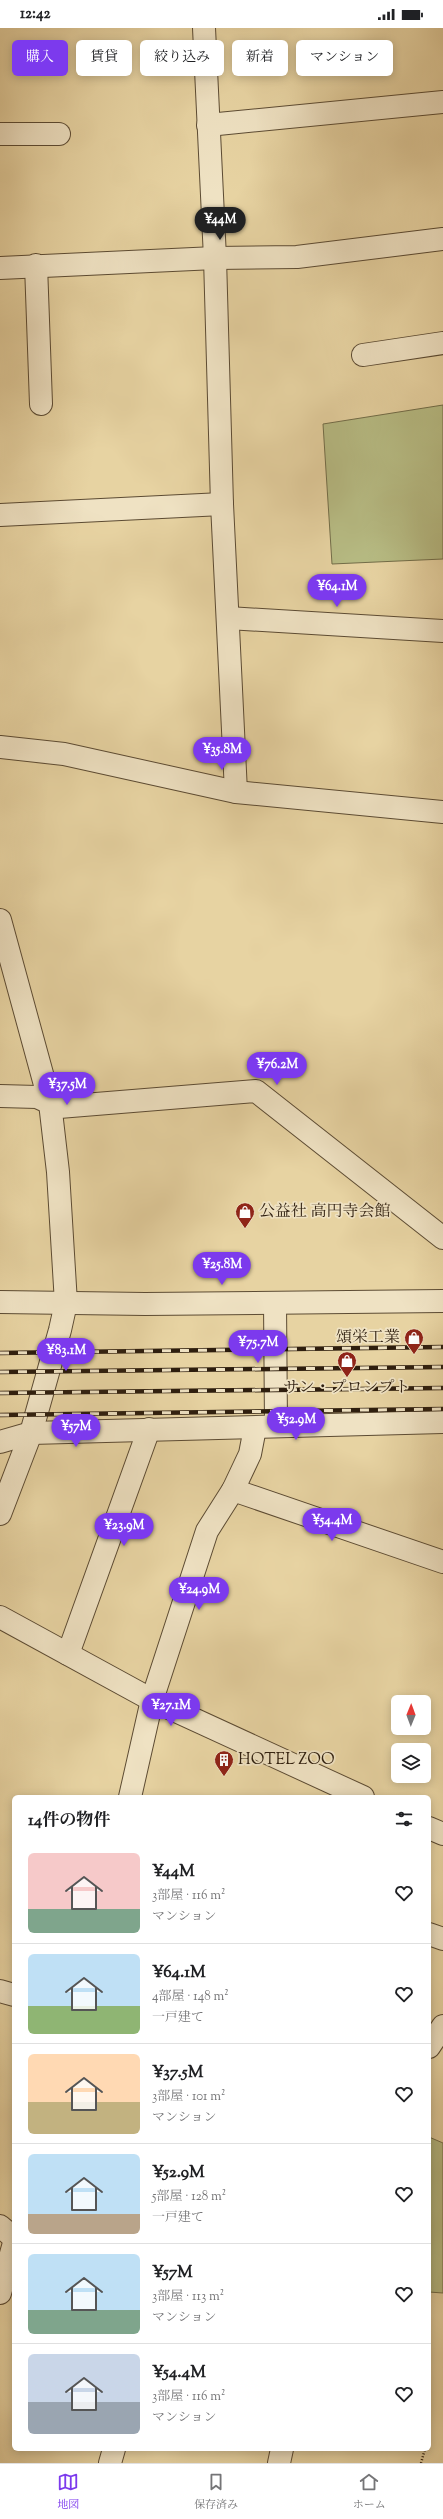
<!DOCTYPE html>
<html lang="ja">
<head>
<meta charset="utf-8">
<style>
	body { margin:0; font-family:"Sorts Mill Goudy","Noto Serif JP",serif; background:#f2f2f2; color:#202124; height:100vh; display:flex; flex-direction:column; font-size:15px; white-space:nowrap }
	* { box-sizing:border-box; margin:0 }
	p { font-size:13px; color:#757577 }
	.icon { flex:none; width:22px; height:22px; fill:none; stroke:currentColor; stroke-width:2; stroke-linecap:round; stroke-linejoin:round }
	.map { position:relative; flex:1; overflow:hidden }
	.sheet { position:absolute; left:12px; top:1767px; width:419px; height:656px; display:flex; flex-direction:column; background:#fff; border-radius:6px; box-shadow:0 2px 10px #0003 }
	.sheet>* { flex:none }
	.hud { position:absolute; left:12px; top:12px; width:419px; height:36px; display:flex; gap:8px }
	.needle { width:26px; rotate:1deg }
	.buttons { position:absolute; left:391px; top:1667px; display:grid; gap:8px }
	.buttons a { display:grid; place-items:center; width:40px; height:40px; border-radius:6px; background:#fff; box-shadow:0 2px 10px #0003; font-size:20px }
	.price { position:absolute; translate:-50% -34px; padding:0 9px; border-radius:14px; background:#7c3aed; color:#fff; font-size:13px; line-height:26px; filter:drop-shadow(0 1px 2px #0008) }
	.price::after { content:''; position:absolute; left:50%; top:24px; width:12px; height:9px; margin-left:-6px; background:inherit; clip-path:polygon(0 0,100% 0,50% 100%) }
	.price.selected { background:#222; color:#fff }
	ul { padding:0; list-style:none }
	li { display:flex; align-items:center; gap:12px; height:100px; padding:0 16px }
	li+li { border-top:1px solid #e0e0e0 }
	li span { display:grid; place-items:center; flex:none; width:112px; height:80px; border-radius:6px; color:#555 }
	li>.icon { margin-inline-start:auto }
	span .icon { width:48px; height:48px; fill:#fffc; stroke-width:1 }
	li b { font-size:17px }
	h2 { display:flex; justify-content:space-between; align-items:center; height:48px; padding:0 16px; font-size:17px }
	.pill { padding:0 14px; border-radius:6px; background:#fff; box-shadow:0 2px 10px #0003; font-size:14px; line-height:36px }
	.pill.selected { background:#7c3aed; color:#fff }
	.status { display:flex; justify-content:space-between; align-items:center; height:28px; padding:0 20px; background:#fff; direction:ltr }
	.status svg { height:11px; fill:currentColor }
	.menu { display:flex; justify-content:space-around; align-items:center; height:56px; border-top:1px solid #e0e0e0; background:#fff; font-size:11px; color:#757577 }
	.menu a { display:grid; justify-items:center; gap:2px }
	.menu .selected { color:#7c3aed }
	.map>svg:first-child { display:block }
	.green { fill:#b7bc84; stroke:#726d49 }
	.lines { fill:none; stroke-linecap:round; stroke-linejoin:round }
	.minor-casing { stroke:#5c4b33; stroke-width:24 }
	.path { stroke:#2e1e0e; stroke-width:2.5; stroke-dasharray:1 2; stroke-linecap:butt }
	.minor { stroke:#efe2c3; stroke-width:22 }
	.rail-casing { stroke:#2e1e0e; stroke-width:4.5 }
	.rail { stroke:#efe2c3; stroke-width:3; stroke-dasharray:9; stroke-linecap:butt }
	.labels { text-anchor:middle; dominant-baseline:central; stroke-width:3.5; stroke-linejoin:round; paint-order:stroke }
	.poi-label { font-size:16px; fill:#2e1e0e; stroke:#efe2c3; text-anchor:start }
</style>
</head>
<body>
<div class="status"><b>12:42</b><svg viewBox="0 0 49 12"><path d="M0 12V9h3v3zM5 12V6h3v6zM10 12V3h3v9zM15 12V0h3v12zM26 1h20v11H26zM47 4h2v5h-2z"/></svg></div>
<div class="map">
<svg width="443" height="2435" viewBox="0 0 443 2435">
	<rect width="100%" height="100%" fill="#e7d3a2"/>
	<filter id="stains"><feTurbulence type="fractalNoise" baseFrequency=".005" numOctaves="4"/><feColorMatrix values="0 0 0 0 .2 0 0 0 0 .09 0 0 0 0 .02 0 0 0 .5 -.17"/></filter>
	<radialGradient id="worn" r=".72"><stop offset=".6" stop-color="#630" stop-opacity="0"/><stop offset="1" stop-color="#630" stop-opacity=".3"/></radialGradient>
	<g class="green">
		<path d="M 443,377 L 443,531 L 332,536 L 323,396 Z"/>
		<path d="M 429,2109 L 443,2115 L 443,2265 L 429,2264 Z"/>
	</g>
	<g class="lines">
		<g class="minor-casing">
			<g id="minor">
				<path d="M 204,0 L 215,230 L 222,476 L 236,764"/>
				<path d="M 208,97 L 443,74"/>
				<path d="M 0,106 L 59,106"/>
				<path d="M 36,237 L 41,376"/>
				<path d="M 0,240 L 215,230 L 297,229 L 443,211"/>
				<path d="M 363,327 L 443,315"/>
				<path d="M 0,487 L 222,476"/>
				<path d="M 228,590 L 443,603"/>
				<path d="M 0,719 L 64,726 L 236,764 L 443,784"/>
				<path d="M 0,892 L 50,1075 L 58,1144 L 66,1275 L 60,1302 L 31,1405 L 0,1486"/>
				<path d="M 0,1068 L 37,1069 L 59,1079 L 256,1063 L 443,1210"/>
				<path d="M 0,1274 L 145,1276 L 443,1273"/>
				<path d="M 275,1275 L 276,1397"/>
				<path d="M 0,1414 L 31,1405 L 443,1394"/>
				<path d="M 233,1462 L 443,1534"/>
				<path d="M 0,1589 L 152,1672 L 363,1769"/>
				<path d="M 68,1626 L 149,1401"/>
				<path d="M 130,1769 L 152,1672 L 207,1503 L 233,1462 L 250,1426 L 255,1400"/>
				<path d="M 429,1800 L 443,1806"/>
				<path d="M 429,1906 L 443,1911"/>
				<path d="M 0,1963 L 14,1967"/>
				<path d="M 429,2019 L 443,1998"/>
				<path d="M 0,2198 L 14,2210"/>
				<path d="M 0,2265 L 14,2215"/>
				<path d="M 110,2435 L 114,2421"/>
				<path d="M 279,2435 L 282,2421"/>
			</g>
		</g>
		<path class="path" d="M 421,2435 L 425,2421"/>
		<use href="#minor" class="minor"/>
		<g class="rail-casing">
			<g id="rail">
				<path d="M 0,1325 L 443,1319"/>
				<path d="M 0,1344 L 443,1339"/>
				<path d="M 0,1365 L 443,1360"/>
				<path d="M 0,1387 L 443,1381"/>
			</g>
		</g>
		<use href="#rail" class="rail"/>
	</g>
	<defs>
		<g id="shop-pin" transform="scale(1)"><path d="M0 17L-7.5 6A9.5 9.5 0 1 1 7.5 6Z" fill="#8f2418" stroke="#efe2c3"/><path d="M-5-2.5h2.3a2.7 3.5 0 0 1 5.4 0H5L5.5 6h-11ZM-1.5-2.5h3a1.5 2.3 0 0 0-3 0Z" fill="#fff"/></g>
		<g id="building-pin" transform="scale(1)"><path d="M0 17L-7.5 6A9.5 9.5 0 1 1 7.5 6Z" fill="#8f2418" stroke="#efe2c3"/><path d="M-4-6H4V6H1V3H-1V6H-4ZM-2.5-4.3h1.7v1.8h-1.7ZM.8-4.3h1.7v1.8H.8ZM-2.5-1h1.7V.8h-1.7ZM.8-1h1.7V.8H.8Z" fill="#fff"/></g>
	</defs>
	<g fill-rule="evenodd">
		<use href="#shop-pin" x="245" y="1184"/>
		<use href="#shop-pin" x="414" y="1310"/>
		<use href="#shop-pin" x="347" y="1333"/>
		<use href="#building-pin" x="224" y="1732"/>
	</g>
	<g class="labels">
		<g class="poi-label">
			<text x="259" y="1184">公益社 高円寺会館</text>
			<text x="400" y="1310" text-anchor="end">頌栄工業</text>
			<text x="347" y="1360" text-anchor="middle">サン・プロンプト</text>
			<text x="238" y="1732">HOTEL ZOO</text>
		</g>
	</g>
	<rect width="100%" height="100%" filter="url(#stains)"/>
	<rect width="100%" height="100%" fill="url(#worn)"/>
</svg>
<div class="buttons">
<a><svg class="needle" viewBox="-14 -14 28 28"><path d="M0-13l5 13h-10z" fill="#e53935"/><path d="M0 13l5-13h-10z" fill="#757577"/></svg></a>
<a><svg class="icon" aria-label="layers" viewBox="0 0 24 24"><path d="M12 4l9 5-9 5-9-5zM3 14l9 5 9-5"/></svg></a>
</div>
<b class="price selected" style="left:220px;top:213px">¥44M</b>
<b class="price" style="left:337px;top:580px">¥64.1M</b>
<b class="price" style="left:222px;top:743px">¥35.8M</b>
<b class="price" style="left:277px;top:1058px">¥76.2M</b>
<b class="price" style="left:67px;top:1078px">¥37.5M</b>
<b class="price" style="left:222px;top:1258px">¥25.8M</b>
<b class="price" style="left:258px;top:1336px">¥75.7M</b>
<b class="price" style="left:66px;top:1344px">¥83.1M</b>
<b class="price" style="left:296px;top:1413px">¥52.9M</b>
<b class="price" style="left:76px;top:1420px">¥57M</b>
<b class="price" style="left:332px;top:1514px">¥54.4M</b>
<b class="price" style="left:124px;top:1519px">¥23.9M</b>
<b class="price" style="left:199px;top:1583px">¥24.9M</b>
<b class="price" style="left:171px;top:1699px">¥27.1M</b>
<div class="hud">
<a class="pill selected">購入</a>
<a class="pill">賃貸</a>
<a class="pill">絞り込み</a>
<a class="pill">新着</a>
<a class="pill">マンション</a>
</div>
<section class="sheet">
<h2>14件の物件<svg class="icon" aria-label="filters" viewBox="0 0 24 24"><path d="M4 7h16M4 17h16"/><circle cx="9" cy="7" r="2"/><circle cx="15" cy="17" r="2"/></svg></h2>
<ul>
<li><span style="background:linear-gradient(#f6c9c9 70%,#7fa58c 0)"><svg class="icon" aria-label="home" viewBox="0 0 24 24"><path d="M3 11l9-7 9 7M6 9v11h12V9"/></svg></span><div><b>¥44M</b><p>3部屋 · 116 m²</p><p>マンション</p></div><svg class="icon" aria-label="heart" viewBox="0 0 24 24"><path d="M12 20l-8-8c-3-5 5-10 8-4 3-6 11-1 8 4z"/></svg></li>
<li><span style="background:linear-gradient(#bfe0f5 65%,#8fb573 0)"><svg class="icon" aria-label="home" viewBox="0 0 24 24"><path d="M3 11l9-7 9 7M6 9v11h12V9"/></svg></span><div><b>¥64.1M</b><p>4部屋 · 148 m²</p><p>一戸建て</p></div><svg class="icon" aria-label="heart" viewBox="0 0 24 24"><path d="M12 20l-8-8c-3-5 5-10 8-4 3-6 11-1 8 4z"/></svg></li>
<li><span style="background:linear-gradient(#ffd9b3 60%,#c2b280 0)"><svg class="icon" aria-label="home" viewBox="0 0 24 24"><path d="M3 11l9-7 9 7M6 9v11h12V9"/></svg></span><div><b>¥37.5M</b><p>3部屋 · 101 m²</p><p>マンション</p></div><svg class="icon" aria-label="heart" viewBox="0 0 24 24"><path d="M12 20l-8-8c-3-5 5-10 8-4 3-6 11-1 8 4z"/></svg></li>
<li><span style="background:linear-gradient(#bfe0f5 75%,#b9a48a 0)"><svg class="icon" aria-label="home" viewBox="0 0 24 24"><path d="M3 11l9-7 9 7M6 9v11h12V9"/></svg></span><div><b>¥52.9M</b><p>5部屋 · 128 m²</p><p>一戸建て</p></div><svg class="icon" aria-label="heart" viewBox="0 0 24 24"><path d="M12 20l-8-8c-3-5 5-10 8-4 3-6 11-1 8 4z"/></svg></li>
<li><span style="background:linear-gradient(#bfe0f5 70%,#7fa58c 0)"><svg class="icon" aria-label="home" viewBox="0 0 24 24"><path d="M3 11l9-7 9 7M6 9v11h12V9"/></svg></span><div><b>¥57M</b><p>3部屋 · 113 m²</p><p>マンション</p></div><svg class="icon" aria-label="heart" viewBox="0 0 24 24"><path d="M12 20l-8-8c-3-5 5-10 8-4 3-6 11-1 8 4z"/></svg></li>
<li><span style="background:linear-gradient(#c9d6e8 60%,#9aa5b1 0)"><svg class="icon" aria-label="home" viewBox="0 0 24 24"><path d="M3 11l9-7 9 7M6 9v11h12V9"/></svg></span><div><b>¥54.4M</b><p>3部屋 · 116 m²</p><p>マンション</p></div><svg class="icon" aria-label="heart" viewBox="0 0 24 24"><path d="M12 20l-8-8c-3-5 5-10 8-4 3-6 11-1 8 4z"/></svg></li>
</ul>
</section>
</div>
<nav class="menu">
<a class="selected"><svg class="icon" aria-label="map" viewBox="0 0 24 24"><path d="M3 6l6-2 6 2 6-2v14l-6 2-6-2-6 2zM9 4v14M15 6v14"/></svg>地図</a>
<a><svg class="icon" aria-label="saved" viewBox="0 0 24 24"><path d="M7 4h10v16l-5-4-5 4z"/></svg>保存済み</a>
<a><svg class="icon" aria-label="home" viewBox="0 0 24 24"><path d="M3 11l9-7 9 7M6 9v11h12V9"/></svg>ホーム</a>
</nav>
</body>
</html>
